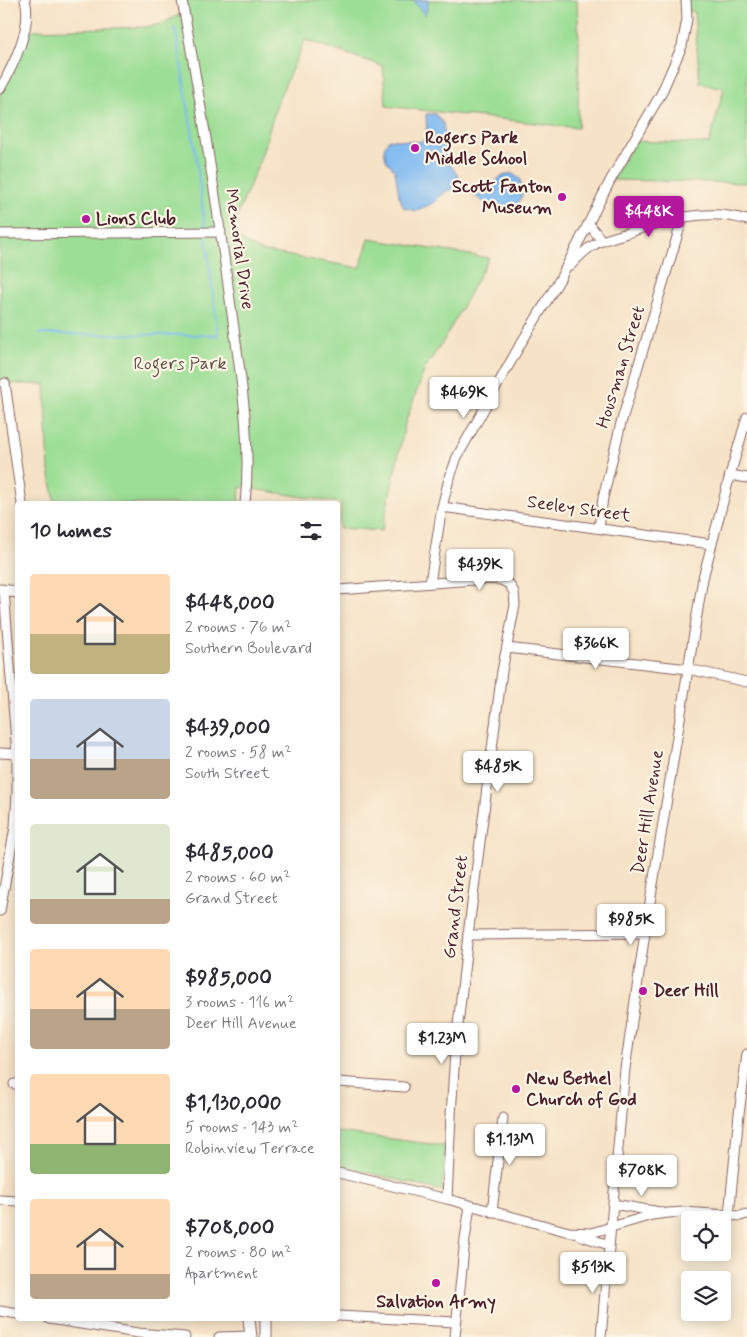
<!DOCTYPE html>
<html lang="en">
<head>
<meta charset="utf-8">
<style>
	body { margin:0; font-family:Mynerve,sans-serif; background:#f7f7f7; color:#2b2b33; height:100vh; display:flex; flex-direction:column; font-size:19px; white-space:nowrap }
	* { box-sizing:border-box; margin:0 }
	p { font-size:16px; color:#7c7c81 }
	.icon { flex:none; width:28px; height:28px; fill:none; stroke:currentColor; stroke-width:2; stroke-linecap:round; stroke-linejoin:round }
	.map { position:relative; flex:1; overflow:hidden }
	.panel { position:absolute; left:15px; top:501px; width:325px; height:820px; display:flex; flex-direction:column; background:#fff; border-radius:5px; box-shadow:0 2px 12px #0003 }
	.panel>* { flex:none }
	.buttons { position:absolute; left:681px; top:1211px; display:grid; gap:10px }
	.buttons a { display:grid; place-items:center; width:50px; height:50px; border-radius:5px; background:#fff; box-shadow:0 2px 12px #0003; font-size:25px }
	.price { position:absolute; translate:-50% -42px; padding:0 11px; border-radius:5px; background:#fff; color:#222; font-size:16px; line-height:32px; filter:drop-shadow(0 1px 2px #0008) }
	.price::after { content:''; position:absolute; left:50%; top:30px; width:15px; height:11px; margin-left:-8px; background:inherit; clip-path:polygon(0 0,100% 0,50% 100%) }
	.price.current { background:#b5179e; color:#fff }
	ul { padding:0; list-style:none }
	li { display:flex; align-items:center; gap:15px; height:125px; padding:0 15px }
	li span { display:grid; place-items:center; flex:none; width:140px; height:100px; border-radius:5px; color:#555 }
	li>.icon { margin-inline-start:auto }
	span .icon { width:60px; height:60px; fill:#fffc; stroke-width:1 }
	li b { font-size:21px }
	h2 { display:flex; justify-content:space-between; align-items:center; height:60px; padding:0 15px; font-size:21px }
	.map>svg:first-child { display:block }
	.green { fill:#9cde95; stroke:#737e60 }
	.water { fill:#7fbaf1; stroke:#646c8e }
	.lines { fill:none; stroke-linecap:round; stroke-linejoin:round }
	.stream { stroke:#7fbaf1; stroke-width:2 }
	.minor-casing { stroke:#866361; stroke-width:11 }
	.major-casing { stroke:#866361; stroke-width:13 }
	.minor { stroke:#fff; stroke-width:9 }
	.major { stroke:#fff; stroke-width:11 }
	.poi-dot { fill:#b5179e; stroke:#fcf5e5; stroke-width:2 }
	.labels { text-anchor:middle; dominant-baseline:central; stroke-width:4.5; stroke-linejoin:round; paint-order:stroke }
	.poi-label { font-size:18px; font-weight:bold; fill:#4a1f2b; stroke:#fcf5e5; text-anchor:start }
	.street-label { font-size:18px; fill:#4a1f2b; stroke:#fcf5e5 }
	.park-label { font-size:18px; fill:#5e4f46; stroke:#fcf5e5 }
</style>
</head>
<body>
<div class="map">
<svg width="747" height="1337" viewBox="0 0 747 1337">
	<rect width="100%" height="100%" fill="#fcf5e5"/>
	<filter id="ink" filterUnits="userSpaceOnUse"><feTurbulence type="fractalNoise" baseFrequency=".02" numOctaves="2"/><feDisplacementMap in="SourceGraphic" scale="10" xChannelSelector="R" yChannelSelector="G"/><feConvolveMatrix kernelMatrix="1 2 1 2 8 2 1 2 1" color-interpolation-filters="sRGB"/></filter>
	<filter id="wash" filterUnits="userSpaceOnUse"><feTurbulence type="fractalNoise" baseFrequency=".0096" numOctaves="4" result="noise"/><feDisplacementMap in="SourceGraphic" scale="20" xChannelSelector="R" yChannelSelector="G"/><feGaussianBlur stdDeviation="1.12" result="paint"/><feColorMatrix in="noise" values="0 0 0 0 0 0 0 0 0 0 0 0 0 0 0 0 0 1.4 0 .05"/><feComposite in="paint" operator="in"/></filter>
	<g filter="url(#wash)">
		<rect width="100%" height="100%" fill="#f6e2c6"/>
		<g class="green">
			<path d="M 184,0 L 577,0 L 579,42 L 578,128 L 386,106 L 383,66 L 305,40 L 278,100 L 261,157 L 231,232 L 251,246 L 261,251 L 360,268 L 369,239 L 489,258 L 444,340 L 425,368 L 422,377 L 405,424 L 382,531 L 339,528 L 341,503 L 240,487 L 239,504 L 55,504 L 49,470 L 45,384 L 0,384 L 0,94 L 32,30 L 145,27 L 162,24 L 186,11 Z"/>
			<path d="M 679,0 L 747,0 L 747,183 L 612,180 L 635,141 L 709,144 L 724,88 L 700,83 L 694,12 L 682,9 Z"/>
			<path d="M 338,1132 L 446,1146 L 442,1191 L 338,1165 Z"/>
		</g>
		<g class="water">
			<path d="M 393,0 L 429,0 L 425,16 L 413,0 L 397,4 Z"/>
			<path d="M 426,114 L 435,114 L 443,123 L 448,161 L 460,179 L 474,193 L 480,195 L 488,191 L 500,177 L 511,173 L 520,179 L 523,193 L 518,204 L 506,210 L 490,207 L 480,199 L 466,191 L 448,190 L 433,203 L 416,211 L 404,208 L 399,196 L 395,171 L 386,160 L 384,148 L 389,139 L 420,142 L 427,137 Z"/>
		</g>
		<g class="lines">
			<g class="stream">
				<path d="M 175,28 L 196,156 L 205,228"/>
				<path d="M 39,334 L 218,335 L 206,236"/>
			</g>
		</g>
	</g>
	<g filter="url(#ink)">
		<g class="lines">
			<g class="minor-casing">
				<g id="minor">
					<path d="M 182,0 C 201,102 217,204 231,307 C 240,372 252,439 245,504"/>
					<path d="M 0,89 C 13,66 33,27 25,0"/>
					<path d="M 589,224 L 602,241"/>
					<path d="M 0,234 L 221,232"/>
					<path d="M 571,265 C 578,257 585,250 594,245 C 604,239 616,237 627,233 C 665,220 707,207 747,220"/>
					<path d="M 5,383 L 22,504"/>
					<path d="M 730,475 L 747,478"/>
					<path d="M 442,507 L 711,544"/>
					<path d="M 599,528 L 603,498 L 621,423 L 683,217"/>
					<path d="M 430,583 L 442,507 L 448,483 L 457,457 L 520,345 L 560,279 L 611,179 L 661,94 L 682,46 L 687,19 L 686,0"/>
					<path d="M 338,590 L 488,579 L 501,580 L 509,584 L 514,592 L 515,605 L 502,671 L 468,935 L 455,1052 L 451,1115 L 447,1199"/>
					<path d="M 507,648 L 688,669 L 747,682"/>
					<path d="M 0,753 L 17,754"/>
					<path d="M 0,911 L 15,827 L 17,793 L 17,754 L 4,590"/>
					<path d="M 468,935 L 645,933"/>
					<path d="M 338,1082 L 404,1087"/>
					<path d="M 14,1084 L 18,1084"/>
					<path d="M 338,1173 L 447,1199 L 569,1232 L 591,1233 L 652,1215 L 668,1213 L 684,1212 L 740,1216 L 747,1214"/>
					<path d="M 0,1200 L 18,1201"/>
					<path d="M 613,1204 L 660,1212"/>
					<path d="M 492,1212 L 503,1118"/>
					<path d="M 729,1215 L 739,1114 L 747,1054"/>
					<path d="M 579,1235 L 609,1245"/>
					<path d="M 0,1311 L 18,1314"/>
					<path d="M 338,1316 L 456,1322"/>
					<path d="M 49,1319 L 138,1333 L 185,1337"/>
					<path d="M 219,1337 L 251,1336"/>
					<path d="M 455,1337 L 465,1239 L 470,1206"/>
					<path d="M 601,1337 L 625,1069 L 645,933 L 703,578 L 730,475 L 747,417"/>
				</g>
			</g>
			<g class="major-casing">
				<g id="major">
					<path d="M 0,590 L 18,592"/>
					<path d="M 249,1319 L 251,1337"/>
					<path d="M 266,1319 L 266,1337"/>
				</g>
			</g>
			<use href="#minor" class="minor"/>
			<use href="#major" class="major"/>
		</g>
	</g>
	<g class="poi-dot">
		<circle cx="415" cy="148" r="5"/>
		<circle cx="562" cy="197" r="5"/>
		<circle cx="86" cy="219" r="5"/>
		<circle cx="643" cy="991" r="5"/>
		<circle cx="516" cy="1089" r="5"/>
		<circle cx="436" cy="1283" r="5"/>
	</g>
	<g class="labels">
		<g class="poi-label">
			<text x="425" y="138">Rogers Park<tspan x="425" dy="21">Middle School</tspan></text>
			<text x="552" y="187" text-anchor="end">Scott Fanton<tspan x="552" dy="21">Museum</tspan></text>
			<text x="96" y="219">Lions Club</text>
			<text x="653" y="991">Deer Hill</text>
			<text x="526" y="1079">New Bethel<tspan x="526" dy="21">Church of God</tspan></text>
			<text x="436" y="1302" text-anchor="middle">Salvation Army</text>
		</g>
		<g class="street-label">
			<text transform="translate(239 249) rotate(82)">Memorial Drive</text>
			<text transform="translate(621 367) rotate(-73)">Housman Street</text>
			<text transform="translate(579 509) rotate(8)">Seeley Street</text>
			<text transform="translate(648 812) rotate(-81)">Deer Hill Avenue</text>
			<text transform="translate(456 907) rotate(-83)">Grand Street</text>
		</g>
		<g class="park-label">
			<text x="180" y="364">Rogers Park</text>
		</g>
	</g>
</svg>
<div class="buttons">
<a><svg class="icon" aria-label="locate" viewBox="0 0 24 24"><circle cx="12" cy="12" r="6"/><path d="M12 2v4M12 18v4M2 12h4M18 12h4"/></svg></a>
<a><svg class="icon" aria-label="layers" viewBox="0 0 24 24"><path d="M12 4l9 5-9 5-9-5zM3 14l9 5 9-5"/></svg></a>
</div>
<b class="price current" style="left:649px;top:238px">$448K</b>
<b class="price" style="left:464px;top:419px">$469K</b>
<b class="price" style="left:480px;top:591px">$439K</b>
<b class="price" style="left:596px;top:670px">$366K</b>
<b class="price" style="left:498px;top:793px">$485K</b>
<b class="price" style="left:631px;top:946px">$985K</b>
<b class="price" style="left:442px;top:1065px">$1.23M</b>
<b class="price" style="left:510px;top:1166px">$1.13M</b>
<b class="price" style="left:642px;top:1197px">$708K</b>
<b class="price" style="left:593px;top:1294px">$513K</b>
<section class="panel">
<h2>10 homes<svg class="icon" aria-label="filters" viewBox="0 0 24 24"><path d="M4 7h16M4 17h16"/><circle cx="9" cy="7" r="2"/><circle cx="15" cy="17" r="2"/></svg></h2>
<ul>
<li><span style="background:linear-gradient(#ffd9b3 60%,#c2b280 0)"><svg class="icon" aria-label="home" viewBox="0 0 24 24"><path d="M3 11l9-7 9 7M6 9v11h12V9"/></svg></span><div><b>$448,000</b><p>2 rooms · 76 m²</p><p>Southern Boulevard</p></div></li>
<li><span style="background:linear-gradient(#c9d6e8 60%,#b9a48a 0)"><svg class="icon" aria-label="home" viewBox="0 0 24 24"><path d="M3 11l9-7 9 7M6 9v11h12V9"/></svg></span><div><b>$439,000</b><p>2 rooms · 58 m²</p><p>South Street</p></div></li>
<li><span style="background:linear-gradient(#dfe7d0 75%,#b9a48a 0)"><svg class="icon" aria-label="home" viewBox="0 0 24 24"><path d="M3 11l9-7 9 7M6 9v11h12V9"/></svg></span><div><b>$485,000</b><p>2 rooms · 60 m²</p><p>Grand Street</p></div></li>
<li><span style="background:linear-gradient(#ffd9b3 60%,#b9a48a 0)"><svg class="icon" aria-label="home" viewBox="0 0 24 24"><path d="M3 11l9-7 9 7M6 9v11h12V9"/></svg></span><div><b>$985,000</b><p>3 rooms · 116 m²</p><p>Deer Hill Avenue</p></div></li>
<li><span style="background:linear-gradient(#ffd9b3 70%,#8fb573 0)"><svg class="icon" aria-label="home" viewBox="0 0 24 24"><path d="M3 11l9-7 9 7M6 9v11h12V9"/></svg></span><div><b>$1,130,000</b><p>5 rooms · 143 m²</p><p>Robinview Terrace</p></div></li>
<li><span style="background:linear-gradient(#ffd9b3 75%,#b9a48a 0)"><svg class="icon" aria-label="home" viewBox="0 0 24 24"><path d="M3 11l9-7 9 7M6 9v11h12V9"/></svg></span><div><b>$708,000</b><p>2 rooms · 80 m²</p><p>Apartment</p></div></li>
</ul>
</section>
</div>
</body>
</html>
